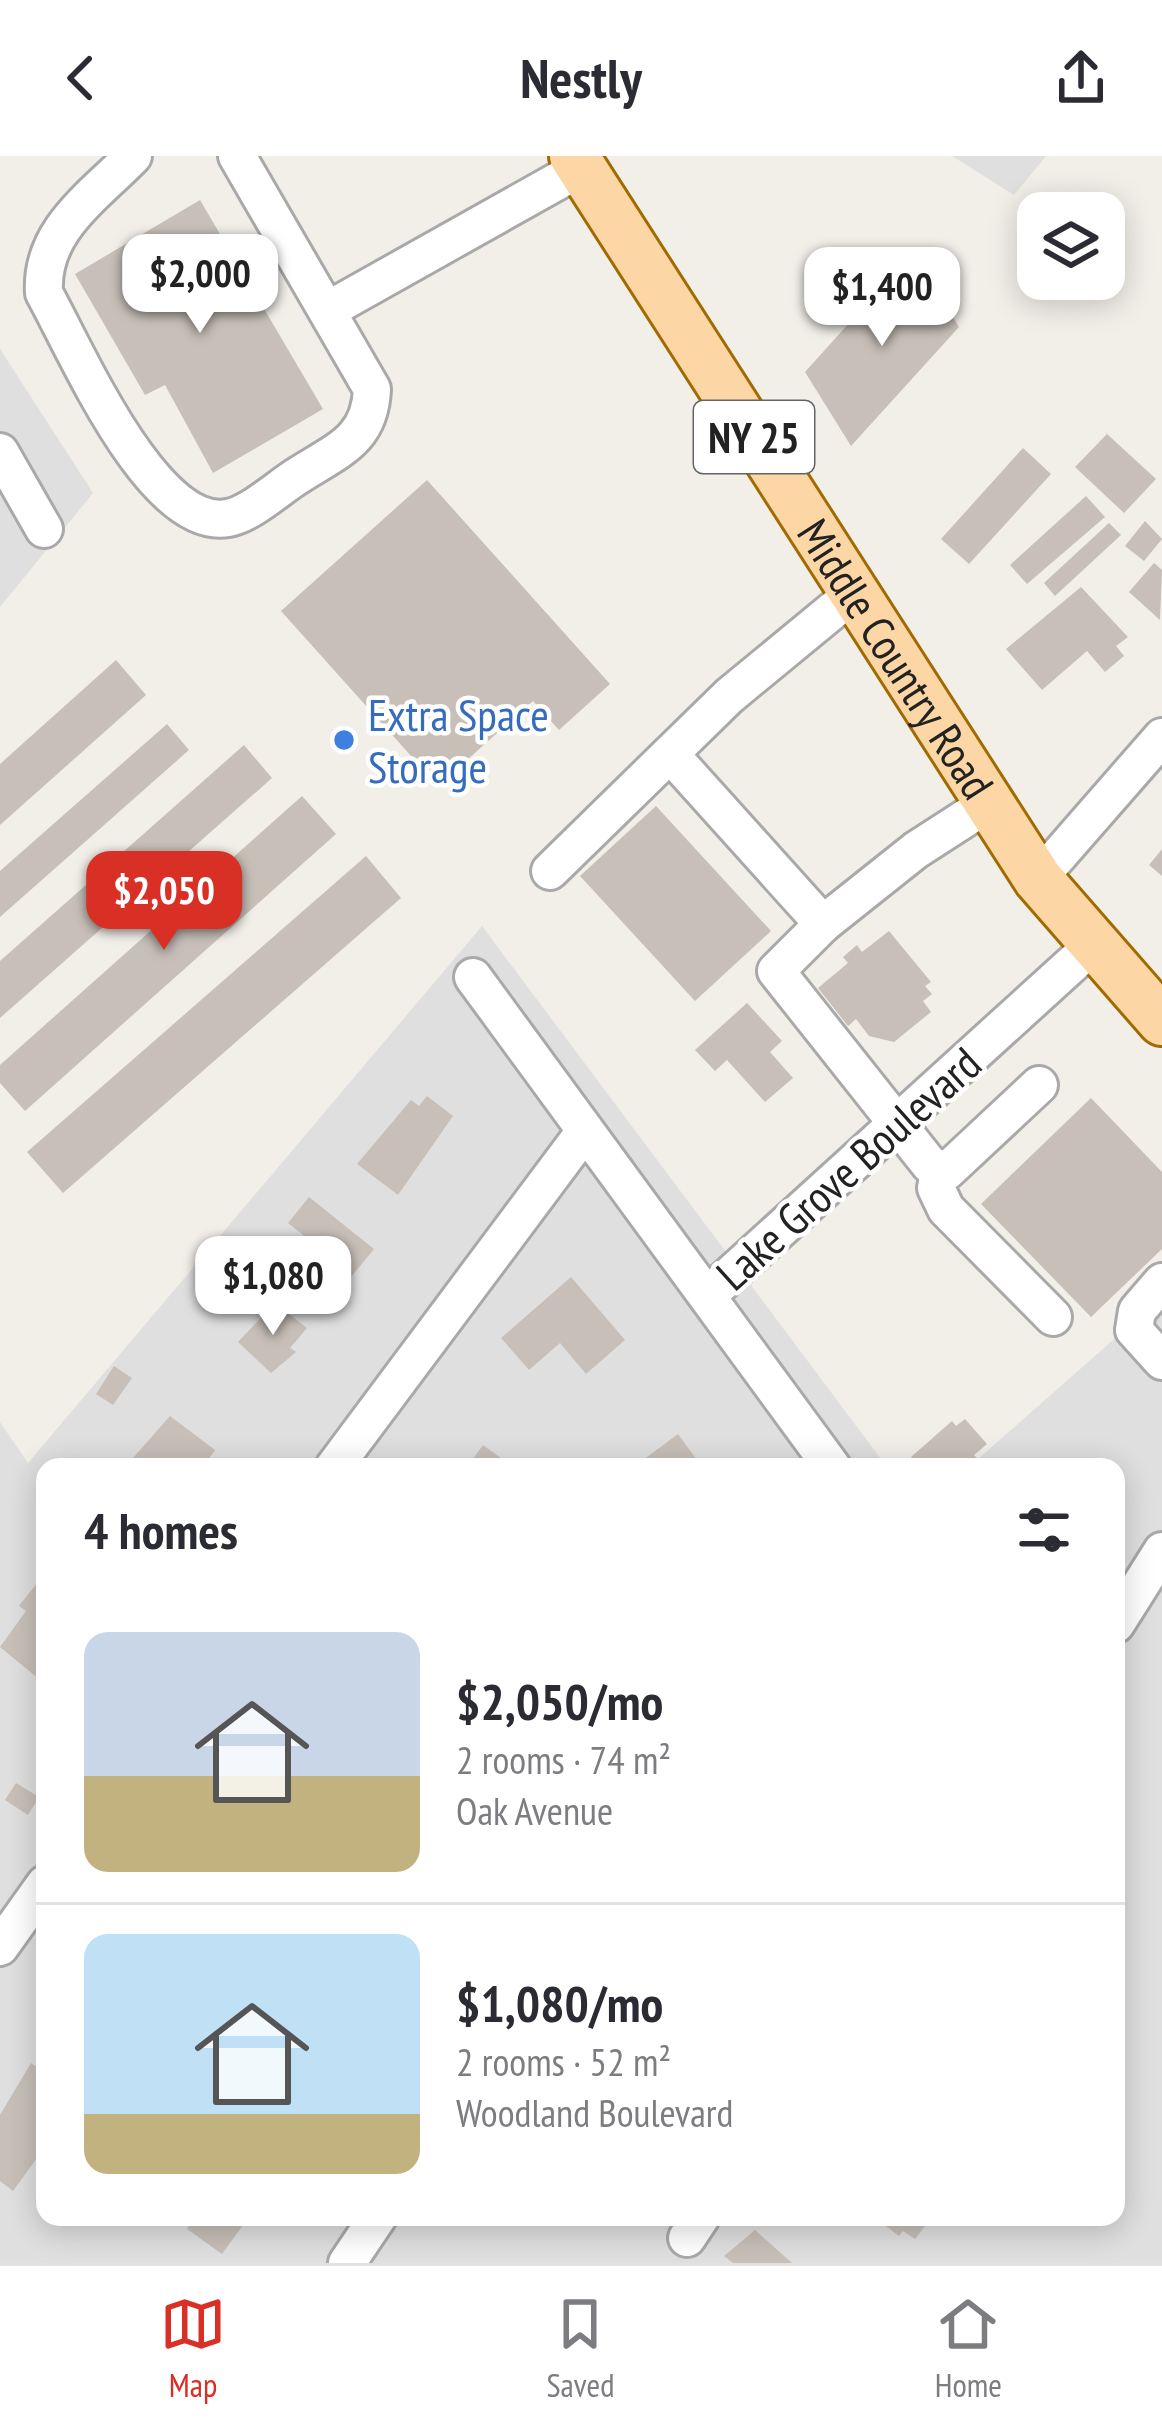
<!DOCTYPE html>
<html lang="en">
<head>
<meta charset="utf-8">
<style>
	body { margin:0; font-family:"PT Sans Narrow",sans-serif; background:#f2f2f3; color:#2b2b33; height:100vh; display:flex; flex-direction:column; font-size:45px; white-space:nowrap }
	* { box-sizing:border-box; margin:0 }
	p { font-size:39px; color:#7c7c81 }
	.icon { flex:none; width:66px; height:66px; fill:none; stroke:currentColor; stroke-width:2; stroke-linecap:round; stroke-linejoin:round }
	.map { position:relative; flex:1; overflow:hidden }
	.side { position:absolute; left:36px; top:1302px; width:1089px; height:768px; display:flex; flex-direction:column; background:#fff; border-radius:24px; box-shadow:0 6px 30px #0003 }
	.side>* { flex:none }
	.fabs { position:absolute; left:1017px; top:36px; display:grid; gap:24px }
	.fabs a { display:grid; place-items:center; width:108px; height:108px; border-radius:24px; background:#fff; box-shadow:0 6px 30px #0003; font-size:60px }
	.price { position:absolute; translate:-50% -102px; padding:0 27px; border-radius:24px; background:#fff; color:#222; font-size:39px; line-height:78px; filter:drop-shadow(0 3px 6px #0008) }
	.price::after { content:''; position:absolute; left:50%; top:72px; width:36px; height:27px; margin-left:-18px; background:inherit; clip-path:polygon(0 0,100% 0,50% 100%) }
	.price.selected { background:#d93025; color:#fff }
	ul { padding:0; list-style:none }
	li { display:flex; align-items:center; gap:36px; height:300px; padding:0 48px }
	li+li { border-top:3px solid #e1e1e2 }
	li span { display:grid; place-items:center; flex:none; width:336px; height:240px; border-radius:24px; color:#555 }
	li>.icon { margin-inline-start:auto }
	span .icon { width:144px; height:144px; fill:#fffc; stroke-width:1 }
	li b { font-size:51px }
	h2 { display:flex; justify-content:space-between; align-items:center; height:144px; padding:0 48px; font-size:51px }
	header { display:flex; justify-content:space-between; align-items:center; height:156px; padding:0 48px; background:#fff; font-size:54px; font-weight:800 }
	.tab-bar { display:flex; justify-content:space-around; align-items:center; height:168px; border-top:3px solid #e1e1e2; background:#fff; font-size:33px; color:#7c7c81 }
	.tab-bar a { display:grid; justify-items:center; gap:6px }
	.tab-bar .selected { color:#d93025 }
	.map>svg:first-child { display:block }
	.residential { fill:#e0dfdf }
	.building { fill:#c7bfb8 }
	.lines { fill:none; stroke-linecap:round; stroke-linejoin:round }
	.minor-casing { stroke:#a9a9a9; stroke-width:42 }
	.major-casing { stroke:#a06b00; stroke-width:54 }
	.minor { stroke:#fff; stroke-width:36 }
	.major { stroke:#fcd6a4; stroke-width:48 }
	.shop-dot { fill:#3f7fe0; stroke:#fff; stroke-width:4.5 }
	.labels { text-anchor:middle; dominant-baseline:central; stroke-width:9; stroke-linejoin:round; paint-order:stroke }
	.shield { fill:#fff; stroke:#646464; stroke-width:3 }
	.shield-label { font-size:42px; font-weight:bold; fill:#222 }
	.street-label { font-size:45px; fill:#222; stroke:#fff }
	.shop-label { font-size:45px; fill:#366cbe; stroke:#fff; text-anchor:start }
</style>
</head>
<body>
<header><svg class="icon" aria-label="back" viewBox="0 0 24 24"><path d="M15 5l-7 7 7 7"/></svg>Nestly<svg class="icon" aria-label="share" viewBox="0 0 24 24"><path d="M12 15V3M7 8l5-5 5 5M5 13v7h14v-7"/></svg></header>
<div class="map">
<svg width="1162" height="2107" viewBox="0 0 1162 2107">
	<rect width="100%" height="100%" fill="#f2efe9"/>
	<g class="residential">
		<path d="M 952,0 L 1046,0 L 1014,39 Z"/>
		<path d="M 0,193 L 93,337 L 0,451 Z"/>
		<path d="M 482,770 L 887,1311 L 45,1311 L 45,2061 L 1116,2061 L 1116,1311 L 969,1311 L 1162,1141 L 1162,2107 L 0,2107 L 0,1266 L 28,1307 Z"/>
	</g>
	<g class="building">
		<path d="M 200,44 L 323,253 L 213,317 L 165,229 L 145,239 L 75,118 Z"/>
		<path d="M 913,96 L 959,171 L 851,290 L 805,216 Z"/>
		<path d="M 1107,278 L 1156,323 L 1124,357 L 1075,311 Z"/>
		<path d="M 1023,292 L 1051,318 L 969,408 L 941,383 Z"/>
		<path d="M 427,324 L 610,528 L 559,574 L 533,545 L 438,630 L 281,455 Z"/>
		<path d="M 1086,340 L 1105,361 L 1027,428 L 1010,409 Z"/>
		<path d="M 1145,365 L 1162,383 L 1144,405 L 1125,390 Z"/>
		<path d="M 1109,367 L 1121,379 L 1055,440 L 1044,427 Z"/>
		<path d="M 1154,407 L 1162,414 L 1160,464 L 1129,436 Z"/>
		<path d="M 1081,431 L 1128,481 L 1116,490 L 1124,500 L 1105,516 L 1087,495 L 1042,534 L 1006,493 Z"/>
		<path d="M 116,504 L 146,539 L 0,669 L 0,608 Z"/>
		<path d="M 167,568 L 189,594 L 0,761 L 0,715 Z"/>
		<path d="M 244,589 L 272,622 L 0,862 L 0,805 Z"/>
		<path d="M 302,640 L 336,678 L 25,955 L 0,927 L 0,909 Z"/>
		<path d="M 656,650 L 771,775 L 695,845 L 580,720 Z"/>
		<path d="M 1162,693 L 1162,720 L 1149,709 Z"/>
		<path d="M 366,700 L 401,742 L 63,1037 L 27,996 Z"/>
		<path d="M 889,775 L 931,826 L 925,830 L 932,838 L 923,845 L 931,856 L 894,886 L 869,880 L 856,863 L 848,870 L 818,832 L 848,807 L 843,801 L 857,789 L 862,796 Z"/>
		<path d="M 747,847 L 782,885 L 770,896 L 793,922 L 765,946 L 727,904 L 715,915 L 695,894 Z"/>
		<path d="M 427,940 L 453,960 L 398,1039 L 357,1008 L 411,944 L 419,950 Z"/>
		<path d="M 1091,942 L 1162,1016 L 1162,1093 L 1091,1161 L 981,1048 Z"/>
		<path d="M 309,1041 L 374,1093 L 333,1143 L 292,1110 L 312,1086 L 288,1067 Z"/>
		<path d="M 571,1121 L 625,1184 L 586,1218 L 560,1187 L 529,1214 L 501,1182 Z"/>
		<path d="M 275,1147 L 307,1172 L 290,1192 L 296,1196 L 271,1217 L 238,1186 Z"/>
		<path d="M 114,1210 L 132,1222 L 113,1249 L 96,1238 Z"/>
		<path d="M 170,1260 L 215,1294 L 203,1311 L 125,1311 Z"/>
		<path d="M 965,1263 L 987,1288 L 974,1299 L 985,1311 L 920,1311 L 911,1301 L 952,1265 L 956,1270 Z"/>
		<path d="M 678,1278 L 702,1311 L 642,1311 L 639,1307 Z"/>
		<path d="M 483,1289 L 513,1311 L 467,1311 Z"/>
		<path d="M 45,1417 L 45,1528 L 0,1491 L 26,1455 L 19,1450 Z"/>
		<path d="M 16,1627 L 39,1641 L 28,1659 L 5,1644 Z"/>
		<path d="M 31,1907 L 45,1917 L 45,1991 L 13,2035 L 0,2025 L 0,1959 Z"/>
		<path d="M 195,2061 L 249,2061 L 222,2098 L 187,2073 Z"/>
		<path d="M 874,2061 L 932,2061 L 915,2083 L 903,2075 L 899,2080 Z"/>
		<path d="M 755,2074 L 792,2107 L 733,2107 L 724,2100 Z"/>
	</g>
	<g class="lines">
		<g class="minor-casing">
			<g id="minor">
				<path d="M 133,0 C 93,41 40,75 44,137 C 76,194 153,376 228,362 C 251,358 279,331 299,319 C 338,294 370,284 372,233 L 237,0"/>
				<path d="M 328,154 L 581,12"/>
				<path d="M 0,296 L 44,373"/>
				<path d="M 670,598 L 823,768 L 916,694 L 989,647"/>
				<path d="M 550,715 L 729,540 L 854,437"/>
				<path d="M 1038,723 L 1162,581"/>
				<path d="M 823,768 L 776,815 L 930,1009 L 947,1015 L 1039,929"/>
				<path d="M 473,821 L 832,1311"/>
				<path d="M 939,1016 L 936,1032 L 946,1053 L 1053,1161"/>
				<path d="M 1162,1126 L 1137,1155 L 1134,1174 L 1162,1205"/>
				<path d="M 707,1140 L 1092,790"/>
				<path d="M 334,1311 L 585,975"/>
				<path d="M 1116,1468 L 1162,1395"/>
				<path d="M 0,1791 L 45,1728"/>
				<path d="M 687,2082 L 701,2061"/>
				<path d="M 347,2107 L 378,2061"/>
			</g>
		</g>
		<g class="major-casing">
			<g id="major">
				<path id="s1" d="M 574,0 L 1038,723 L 1162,865"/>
			</g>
		</g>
		<use href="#minor" class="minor"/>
		<use href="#major" class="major"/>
	</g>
	<circle class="shop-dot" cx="344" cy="584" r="12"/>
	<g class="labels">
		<rect class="shield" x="694" y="245" width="120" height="72" rx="9"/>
		<g class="shield-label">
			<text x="754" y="281">NY 25</text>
		</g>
		<g class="street-label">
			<text stroke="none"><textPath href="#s1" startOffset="597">Middle Country Road</textPath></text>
			<text transform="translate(848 1012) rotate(-42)">Lake Grove Boulevard</text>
		</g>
		<g class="shop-label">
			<text x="368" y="558">Extra Space<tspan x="368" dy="52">Storage</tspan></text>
		</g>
	</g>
</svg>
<div class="fabs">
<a><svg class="icon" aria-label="layers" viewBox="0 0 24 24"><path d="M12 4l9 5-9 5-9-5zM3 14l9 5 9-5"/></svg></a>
</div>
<b class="price" style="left:200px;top:180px">$2,000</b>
<b class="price" style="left:882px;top:193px">$1,400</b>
<b class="price selected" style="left:164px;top:797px">$2,050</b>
<b class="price" style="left:273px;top:1182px">$1,080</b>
<section class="side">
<h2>4 homes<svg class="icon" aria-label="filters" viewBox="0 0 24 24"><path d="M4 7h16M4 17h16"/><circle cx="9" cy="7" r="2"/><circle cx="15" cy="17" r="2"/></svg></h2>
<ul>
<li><span style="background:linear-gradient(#c9d6e8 60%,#c2b280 0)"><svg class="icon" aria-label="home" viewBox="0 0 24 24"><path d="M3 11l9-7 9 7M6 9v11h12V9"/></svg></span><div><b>$2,050/mo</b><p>2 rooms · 74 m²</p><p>Oak Avenue</p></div></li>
<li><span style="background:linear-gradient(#bfe0f5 75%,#c2b280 0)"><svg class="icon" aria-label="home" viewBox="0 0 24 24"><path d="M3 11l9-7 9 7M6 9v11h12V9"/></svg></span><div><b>$1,080/mo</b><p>2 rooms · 52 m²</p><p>Woodland Boulevard</p></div></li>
</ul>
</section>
</div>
<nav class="tab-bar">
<a class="selected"><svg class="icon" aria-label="map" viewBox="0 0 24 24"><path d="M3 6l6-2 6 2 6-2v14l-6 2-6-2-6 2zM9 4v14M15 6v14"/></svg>Map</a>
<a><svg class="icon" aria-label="saved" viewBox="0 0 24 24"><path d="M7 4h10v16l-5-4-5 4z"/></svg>Saved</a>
<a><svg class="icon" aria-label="home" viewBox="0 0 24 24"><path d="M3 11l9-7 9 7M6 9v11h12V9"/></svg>Home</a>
</nav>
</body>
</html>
